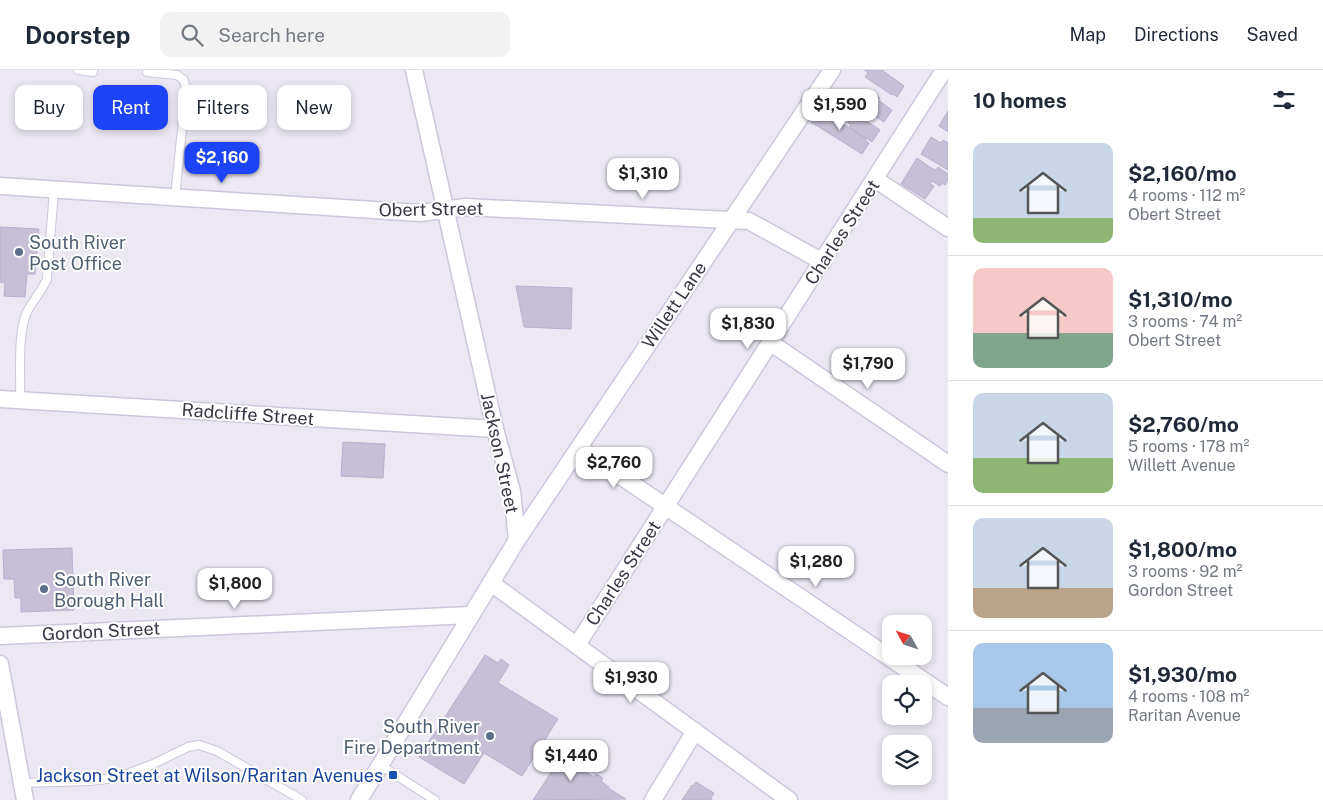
<!DOCTYPE html>
<html lang="en">
<head>
<meta charset="utf-8">
<style>
	body { margin:0; font-family:"Public Sans",sans-serif; background:#f2f2f3; color:#1f2937; height:100vh; display:flex; flex-direction:column; font-size:19px; white-space:nowrap }
	* { box-sizing:border-box; margin:0 }
	p { font-size:16px; color:#747a83 }
	.icon { flex:none; width:28px; height:28px; fill:none; stroke:currentColor; stroke-width:2; stroke-linecap:round; stroke-linejoin:round }
	.map { position:relative; flex:1; overflow:hidden }
	.details { display:flex; flex-direction:column; background:#fff; width:375px }
	.details>* { flex:none }
	.hud { position:absolute; left:15px; top:15px; width:475px; height:45px; display:flex; gap:10px }
	.needle { width:32px; rotate:310deg }
	.tools { position:absolute; left:882px; top:545px; display:grid; gap:10px }
	.tools a { display:grid; place-items:center; width:50px; height:50px; border-radius:10px; background:#fff; box-shadow:0 2px 8px #0003; font-size:25px }
	.price { position:absolute; translate:-50% -42px; padding:0 11px; border-radius:10px; background:#fff; color:#222; font-size:16px; line-height:32px; filter:drop-shadow(0 1px 2px #0008) }
	.price::after { content:''; position:absolute; left:50%; top:30px; width:15px; height:11px; margin-left:-8px; background:inherit; clip-path:polygon(0 0,100% 0,50% 100%) }
	.price.active { background:#1c43f5; color:#fff }
	ul { padding:0; list-style:none }
	li { display:flex; align-items:center; gap:15px; height:125px; padding:0 25px }
	li+li { border-top:1px solid #e0e1e3 }
	li span { display:grid; place-items:center; flex:none; width:140px; height:100px; border-radius:10px; color:#555 }
	li>.icon { margin-inline-start:auto }
	span .icon { width:60px; height:60px; fill:#fffc; stroke-width:1 }
	li b { font-size:21px }
	h2 { display:flex; justify-content:space-between; align-items:center; height:60px; padding:0 25px; font-size:21px }
	.pill { padding:0 18px; border-radius:10px; background:#fff; box-shadow:0 2px 8px #0003; font-size:18px; line-height:45px }
	.pill.active { background:#1c43f5; color:#fff }
	header { display:flex; align-items:center; gap:30px; box-sizing:border-box; height:70px; padding:0 25px; background:#fff; border-bottom:1px solid #e0e1e3 }
	header strong { font-size:24px }
	nav { display:flex; gap:28px; margin-inline-start:auto; font-size:18px }
	.search { width:350px; height:45px; background:#f2f2f3; display:flex; align-items:center; gap:12px; box-sizing:border-box; padding:0 18px; border-radius:10px; color:#747a83; font-size:19px }
	main { display:flex; flex:1; min-height:0 }
	.map>svg:first-child { display:block }
	.building { fill:#c6bfd7; stroke:#b8b0cf }
	.lines { fill:none; stroke-linecap:round; stroke-linejoin:round }
	.lane-casing { stroke:#cec6dc; stroke-width:10 }
	.street-casing { stroke:#cec6dc; stroke-width:19 }
	.lane { stroke:#fff; stroke-width:8 }
	.street { stroke:#fff; stroke-width:16 }
	.service-dot { fill:#5c6f8a; stroke:#fff; stroke-width:2 }
	.transit-dot { fill:#1a4fb4; stroke:#fff; stroke-width:2 }
	.labels { text-anchor:middle; dominant-baseline:central; stroke-width:4; stroke-linejoin:round; paint-order:stroke }
	.street-label { font-size:18px; fill:#3a3646; stroke:#fff }
	.service-label { font-size:18px; fill:#4e5e75; stroke:#fff; text-anchor:start }
	.transit-label { font-size:18px; fill:#164399; stroke:#fff; text-anchor:end }
</style>
</head>
<body>
<header>
<strong>Doorstep</strong>
<div class="search"><svg class="icon" aria-label="search" viewBox="0 0 24 24"><circle cx="10" cy="10" r="6"/><path d="M15 15l6 6"/></svg>Search here</div>
<nav><a>Map</a><a>Directions</a><a>Saved</a></nav>
</header>
<main>
<div class="map">
<svg width="948" height="730" viewBox="0 0 948 730">
	<rect width="100%" height="100%" fill="#ebe7f3"/>
	<g class="building">
		<path d="M 864,0 L 882,0 L 904,16 L 897,27 L 893,24 L 892,25 L 865,7 L 868,3 Z"/>
		<path d="M 860,19 L 868,24 L 870,21 L 880,28 L 878,30 L 892,40 L 884,52 L 861,37 L 859,40 L 850,34 Z"/>
		<path d="M 820,39 L 866,69 L 865,70 L 869,73 L 862,84 L 811,52 Z"/>
		<path d="M 948,41 L 948,62 L 939,56 Z"/>
		<path d="M 855,43 L 880,60 L 872,72 L 849,57 L 851,54 L 848,53 Z"/>
		<path d="M 931,67 L 941,73 L 943,70 L 948,73 L 948,100 L 921,84 Z"/>
		<path d="M 917,88 L 931,98 L 936,100 L 938,97 L 948,104 L 948,109 L 945,115 L 942,113 L 940,116 L 932,111 L 930,114 L 934,116 L 925,129 L 901,114 Z"/>
		<path d="M 0,157 L 39,159 L 35,204 L 27,204 L 25,227 L 4,226 L 5,213 L 0,212 Z"/>
		<path d="M 516,216 L 572,218 L 571,259 L 524,257 Z"/>
		<path d="M 343,372 L 385,374 L 383,408 L 341,406 Z"/>
		<path d="M 72,478 L 74,540 L 21,542 L 21,528 L 15,528 L 14,509 L 4,509 L 3,480 Z"/>
		<path d="M 485,585 L 498,593 L 501,589 L 509,595 L 498,613 L 558,649 L 522,706 L 484,683 L 464,714 L 419,687 Z"/>
		<path d="M 546,680 L 567,693 L 568,691 L 573,694 L 575,691 L 581,695 L 579,698 L 594,707 L 596,704 L 603,708 L 601,711 L 609,717 L 608,718 L 626,729 L 533,730 L 552,701 L 538,693 Z"/>
		<path d="M 696,712 L 714,723 L 711,728 L 712,730 L 682,730 L 692,715 L 693,716 Z"/>
	</g>
	<g class="lines">
		<g class="lane-casing">
			<g id="lane">
				<path d="M 78,0 L 93,2"/>
				<path d="M 147,2 L 177,5 L 184,10 L 186,20 L 175,127"/>
				<path d="M 20,330 C 21,306 17,263 27,242 C 33,230 42,221 47,209 L 54,120"/>
				<path d="M 380,695 L 435,730"/>
				<path d="M 22,713 L 90,711 L 116,708 L 151,695 L 188,677 L 199,675 L 217,681 L 302,730"/>
			</g>
		</g>
		<g class="street-casing">
			<g id="street">
				<path d="M 414,0 L 495,359 L 512,421 L 517,470"/>
				<path d="M 875,109 L 948,158"/>
				<path d="M 0,116 L 420,143 L 466,137 L 749,151 L 823,192"/>
				<path d="M 771,273 L 948,394"/>
				<path d="M 0,329 L 495,359"/>
				<path d="M 579,378 L 948,627"/>
				<path d="M 491,513 L 789,730"/>
				<path d="M 0,566 L 471,545"/>
				<path d="M 577,575 L 944,0"/>
				<path d="M 0,594 L 25,730"/>
				<path d="M 359,730 L 517,470 L 832,0"/>
				<path d="M 653,730 L 695,661"/>
			</g>
		</g>
		<use href="#lane" class="lane"/>
		<use href="#street" class="street"/>
	</g>
	<g class="service-dot">
		<circle cx="19" cy="182" r="5"/>
		<circle cx="44" cy="519" r="5"/>
		<circle cx="490" cy="666" r="5"/>
	</g>
	<rect class="transit-dot" x="388" y="700" width="10" height="10" rx="2.5"/>
	<g class="labels">
		<g class="street-label">
			<text transform="translate(431 139) rotate(-1)">Obert Street</text>
			<text transform="translate(842 162) rotate(-57)">Charles Street</text>
			<text transform="translate(674 235) rotate(-56)">Willett Lane</text>
			<text transform="translate(248 344) rotate(4)">Radcliffe Street</text>
			<text transform="translate(500 383) rotate(78)">Jackson Street</text>
			<text transform="translate(623 503) rotate(-57)">Charles Street</text>
			<text transform="translate(101 561) rotate(-3)">Gordon Street</text>
		</g>
		<g class="service-label">
			<text x="29" y="172">South River<tspan x="29" dy="21">Post Office</tspan></text>
			<text x="54" y="509">South River<tspan x="54" dy="21">Borough Hall</tspan></text>
			<text x="480" y="656" text-anchor="end">South River<tspan x="480" dy="21">Fire Department</tspan></text>
		</g>
		<g class="transit-label">
			<text x="383" y="705">Jackson Street at Wilson/Raritan Avenues</text>
		</g>
	</g>
</svg>
<div class="tools">
<a><svg class="needle" viewBox="-14 -14 28 28"><path d="M0-13l5 13h-10z" fill="#e53935"/><path d="M0 13l5-13h-10z" fill="#747a83"/></svg></a>
<a><svg class="icon" aria-label="locate" viewBox="0 0 24 24"><circle cx="12" cy="12" r="6"/><path d="M12 2v4M12 18v4M2 12h4M18 12h4"/></svg></a>
<a><svg class="icon" aria-label="layers" viewBox="0 0 24 24"><path d="M12 4l9 5-9 5-9-5zM3 14l9 5 9-5"/></svg></a>
</div>
<b class="price" style="left:840px;top:61px">$1,590</b>
<b class="price active" style="left:222px;top:114px">$2,160</b>
<b class="price" style="left:643px;top:130px">$1,310</b>
<b class="price" style="left:748px;top:280px">$1,830</b>
<b class="price" style="left:868px;top:320px">$1,790</b>
<b class="price" style="left:614px;top:419px">$2,760</b>
<b class="price" style="left:816px;top:518px">$1,280</b>
<b class="price" style="left:235px;top:540px">$1,800</b>
<b class="price" style="left:631px;top:634px">$1,930</b>
<b class="price" style="left:571px;top:712px">$1,440</b>
<div class="hud">
<a class="pill">Buy</a>
<a class="pill active">Rent</a>
<a class="pill">Filters</a>
<a class="pill">New</a>
</div>
</div>
<section class="details">
<h2>10 homes<svg class="icon" aria-label="filters" viewBox="0 0 24 24"><path d="M4 7h16M4 17h16"/><circle cx="9" cy="7" r="2"/><circle cx="15" cy="17" r="2"/></svg></h2>
<ul>
<li><span style="background:linear-gradient(#c9d6e8 75%,#8fb573 0)"><svg class="icon" aria-label="home" viewBox="0 0 24 24"><path d="M3 11l9-7 9 7M6 9v11h12V9"/></svg></span><div><b>$2,160/mo</b><p>4 rooms · 112 m²</p><p>Obert Street</p></div></li>
<li><span style="background:linear-gradient(#f6c9c9 65%,#7fa58c 0)"><svg class="icon" aria-label="home" viewBox="0 0 24 24"><path d="M3 11l9-7 9 7M6 9v11h12V9"/></svg></span><div><b>$1,310/mo</b><p>3 rooms · 74 m²</p><p>Obert Street</p></div></li>
<li><span style="background:linear-gradient(#c9d6e8 65%,#8fb573 0)"><svg class="icon" aria-label="home" viewBox="0 0 24 24"><path d="M3 11l9-7 9 7M6 9v11h12V9"/></svg></span><div><b>$2,760/mo</b><p>5 rooms · 178 m²</p><p>Willett Avenue</p></div></li>
<li><span style="background:linear-gradient(#c9d6e8 70%,#b9a48a 0)"><svg class="icon" aria-label="home" viewBox="0 0 24 24"><path d="M3 11l9-7 9 7M6 9v11h12V9"/></svg></span><div><b>$1,800/mo</b><p>3 rooms · 92 m²</p><p>Gordon Street</p></div></li>
<li><span style="background:linear-gradient(#a9c7e8 65%,#9aa5b1 0)"><svg class="icon" aria-label="home" viewBox="0 0 24 24"><path d="M3 11l9-7 9 7M6 9v11h12V9"/></svg></span><div><b>$1,930/mo</b><p>4 rooms · 108 m²</p><p>Raritan Avenue</p></div></li>
</ul>
</section>
</main>
</body>
</html>
